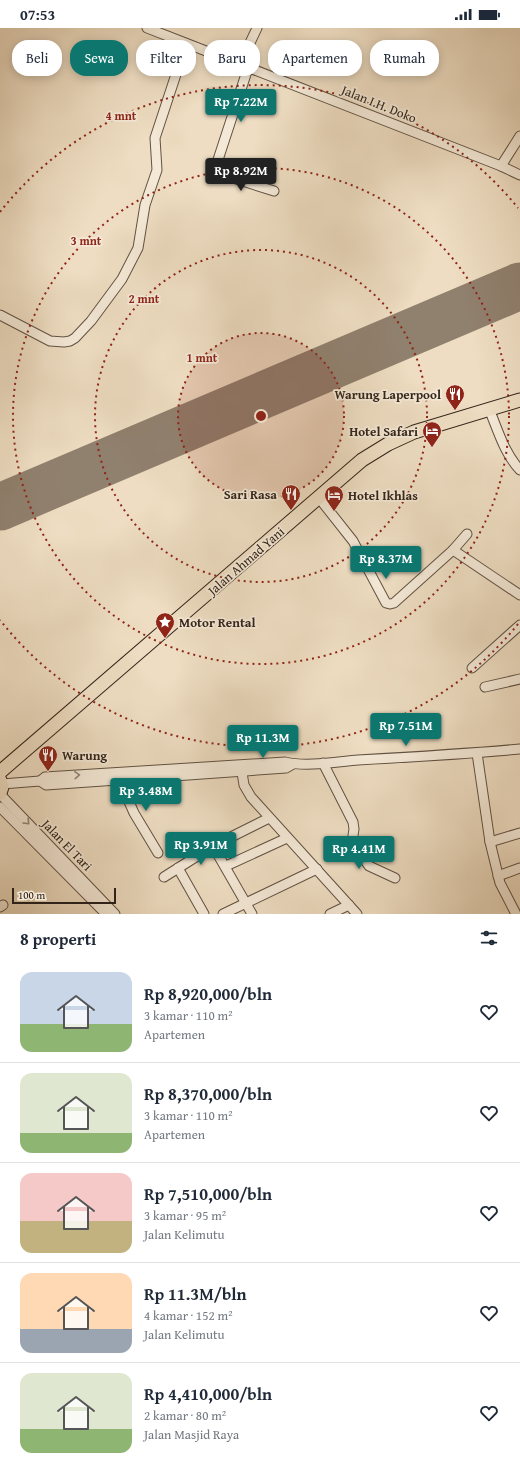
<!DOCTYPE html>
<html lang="id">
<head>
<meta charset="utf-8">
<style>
	body { margin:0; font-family:"Gentium Book Plus",serif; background:#f2f2f3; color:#1f2937; height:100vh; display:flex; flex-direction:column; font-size:15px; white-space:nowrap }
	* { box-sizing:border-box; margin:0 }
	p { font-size:13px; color:#747a83 }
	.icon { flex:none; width:22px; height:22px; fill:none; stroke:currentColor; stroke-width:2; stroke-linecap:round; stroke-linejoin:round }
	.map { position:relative; height:886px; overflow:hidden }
	.sheet { display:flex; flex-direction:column; background:#fff; flex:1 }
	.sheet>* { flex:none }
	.banner { position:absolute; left:12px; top:12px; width:496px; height:36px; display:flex; gap:8px }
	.scale { position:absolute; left:12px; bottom:10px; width:104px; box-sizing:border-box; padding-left:4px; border:2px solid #322419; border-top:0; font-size:11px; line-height:14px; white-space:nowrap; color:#322419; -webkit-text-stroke:3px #f4e9d7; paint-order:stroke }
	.price { position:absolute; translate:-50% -34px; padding:0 9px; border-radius:4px; background:#0f766e; color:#fff; font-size:13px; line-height:26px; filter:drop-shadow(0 1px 2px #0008) }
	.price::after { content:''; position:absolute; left:50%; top:24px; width:12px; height:9px; margin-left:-6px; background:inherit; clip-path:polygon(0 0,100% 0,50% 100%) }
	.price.active { background:#222; color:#fff }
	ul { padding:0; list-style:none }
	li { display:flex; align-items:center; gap:12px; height:100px; padding:0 20px }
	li+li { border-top:1px solid #e0e1e3 }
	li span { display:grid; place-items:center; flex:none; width:112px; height:80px; border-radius:12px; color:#555 }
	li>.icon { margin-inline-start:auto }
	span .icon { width:48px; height:48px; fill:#fffc; stroke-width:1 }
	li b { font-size:17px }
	h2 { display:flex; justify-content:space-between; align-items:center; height:48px; padding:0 20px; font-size:17px }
	.chip { padding:0 14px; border-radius:16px; background:#fff; box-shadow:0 2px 10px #0003; font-size:14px; line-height:36px }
	.chip.active { background:#0f766e; color:#fff }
	.status { display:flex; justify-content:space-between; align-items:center; height:28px; padding:0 20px; background:#fff; direction:ltr }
	.status svg { height:11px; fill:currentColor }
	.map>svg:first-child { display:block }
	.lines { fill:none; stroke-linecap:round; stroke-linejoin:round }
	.runway { stroke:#90806e; stroke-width:47 }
	.minor-casing { stroke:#615243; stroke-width:11 }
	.highway-casing { stroke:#322419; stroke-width:15 }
	.minor { stroke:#f4e9d7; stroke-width:9 }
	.highway { stroke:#eeddc2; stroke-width:13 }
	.oneway { stroke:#938678 }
	.ring { fill:none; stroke:#8f2418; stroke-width:2; stroke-dasharray:2 4 }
	.labels { text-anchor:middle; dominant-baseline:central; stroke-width:3.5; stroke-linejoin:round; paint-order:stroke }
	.street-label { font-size:13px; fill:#322419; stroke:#f4e9d7 }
	.poi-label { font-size:13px; font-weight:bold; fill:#322419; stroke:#f4e9d7; text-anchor:end }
	.centre { fill:#8f2418; stroke:#f4e9d7; stroke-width:2 }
	.ring-label { font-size:12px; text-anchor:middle; font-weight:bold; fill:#8f2418; stroke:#f4e9d7; stroke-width:3.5; stroke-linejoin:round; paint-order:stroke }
</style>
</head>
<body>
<div class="status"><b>07:53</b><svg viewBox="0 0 49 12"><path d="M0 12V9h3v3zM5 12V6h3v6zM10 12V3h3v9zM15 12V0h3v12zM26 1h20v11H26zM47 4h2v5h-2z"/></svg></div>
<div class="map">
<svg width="520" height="886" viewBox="0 0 520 886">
	<rect width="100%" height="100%" fill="#eeddc2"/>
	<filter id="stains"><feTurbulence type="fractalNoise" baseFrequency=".005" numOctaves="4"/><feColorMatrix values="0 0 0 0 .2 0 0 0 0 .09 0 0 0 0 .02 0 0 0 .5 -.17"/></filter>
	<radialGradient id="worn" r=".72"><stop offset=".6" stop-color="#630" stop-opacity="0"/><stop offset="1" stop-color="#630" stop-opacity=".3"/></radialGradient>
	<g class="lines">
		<path class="runway" d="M 0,479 L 520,258"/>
		<g class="minor-casing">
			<g id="minor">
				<path d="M 147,0 L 501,138 L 520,108"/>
				<path d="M 240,36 L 257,0"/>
				<path d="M 248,40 L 214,144 L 274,163"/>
				<path d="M 501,138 L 520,147"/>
				<path d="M 0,287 L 50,313 L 64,314 L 70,313 L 75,310 L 91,293 L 122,251 L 138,220 L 145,177 L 157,142 L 155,110 L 186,16"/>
				<path d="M 489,381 C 498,402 504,425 520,442"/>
				<path d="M 319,470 L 353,513 L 386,575 L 390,576 L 394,575 L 453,522 L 467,506"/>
				<path d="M 453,522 L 520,567"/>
				<path d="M 472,640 L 520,597"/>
				<path d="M 485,659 L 520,651"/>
				<path d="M 477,725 L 490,814 L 500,855 L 516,886"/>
				<path d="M 323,735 L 353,794 L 354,801 L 352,814 L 369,838 L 395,850"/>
				<path d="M 241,738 L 244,757 L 251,769 L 357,886"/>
				<path d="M 119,751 L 134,785 L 158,825"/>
				<path d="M 40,753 L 45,749 L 285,734 C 306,739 335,734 358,732 C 412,729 466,726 520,721"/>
				<path d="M 2,756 L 40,753 L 46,757 L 286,740 L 293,736"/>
				<path d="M 0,766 L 115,886"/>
				<path d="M 0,779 L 106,886"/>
				<path d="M 490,814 L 520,805"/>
				<path d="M 213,818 L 252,886"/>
				<path d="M 226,838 L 287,810"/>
				<path d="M 178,840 L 204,886"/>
				<path d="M 498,848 L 520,840"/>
				<path d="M 164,849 L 213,818 L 269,790"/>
				<path d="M 0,879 L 3,877"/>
				<path d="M 223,886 L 317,841"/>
				<path d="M 330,886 L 349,877"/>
			</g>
		</g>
		<g class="highway-casing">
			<g id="highway">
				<path d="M 0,744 L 362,432 L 388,416 L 414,404 L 520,372"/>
				<path d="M 0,752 L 2,759 L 0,765"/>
			</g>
		</g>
		<use href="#minor" class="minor"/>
		<use href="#highway" class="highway"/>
	</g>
	<defs><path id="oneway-chevron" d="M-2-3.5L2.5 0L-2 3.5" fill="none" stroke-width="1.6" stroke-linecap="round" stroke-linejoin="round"/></defs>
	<g class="oneway">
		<use href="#oneway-chevron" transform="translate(77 747) rotate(-4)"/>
		<use href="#oneway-chevron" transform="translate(27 794) rotate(46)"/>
	</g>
	<circle cx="261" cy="388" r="83" fill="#8f2418" fill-opacity=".12"/>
	<g class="ring">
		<circle cx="261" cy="388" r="83"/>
		<circle cx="261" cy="388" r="166"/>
		<circle cx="261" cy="388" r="248"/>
		<path d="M518 596A331 331 0 0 1 0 592M0 184A331 331 0 0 1 518 180"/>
	</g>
	<defs>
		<g id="restaurant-pin" transform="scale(1)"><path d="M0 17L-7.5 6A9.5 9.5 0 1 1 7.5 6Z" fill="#8f2418" stroke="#f4e9d7"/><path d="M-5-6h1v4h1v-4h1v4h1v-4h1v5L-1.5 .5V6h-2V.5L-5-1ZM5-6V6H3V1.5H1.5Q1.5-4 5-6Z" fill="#fff"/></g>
		<g id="hotel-pin" transform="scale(1)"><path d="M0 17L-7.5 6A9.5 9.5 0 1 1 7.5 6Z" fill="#8f2418" stroke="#f4e9d7"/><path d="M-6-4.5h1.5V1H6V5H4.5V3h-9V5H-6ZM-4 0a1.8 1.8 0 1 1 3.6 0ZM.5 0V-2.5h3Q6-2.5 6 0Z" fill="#fff"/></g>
		<g id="sight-pin" transform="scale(1)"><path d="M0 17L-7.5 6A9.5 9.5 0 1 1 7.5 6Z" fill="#8f2418" stroke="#f4e9d7"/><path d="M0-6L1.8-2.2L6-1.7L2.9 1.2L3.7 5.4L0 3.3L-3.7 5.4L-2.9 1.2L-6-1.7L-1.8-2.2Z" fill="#fff"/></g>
	</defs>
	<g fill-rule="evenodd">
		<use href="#restaurant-pin" x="455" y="366"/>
		<use href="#hotel-pin" x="432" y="403"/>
		<use href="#restaurant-pin" x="291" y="466"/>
		<use href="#hotel-pin" x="334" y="467"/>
		<use href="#sight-pin" x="165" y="594"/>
		<use href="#restaurant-pin" x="48" y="727"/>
	</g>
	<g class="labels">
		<g class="street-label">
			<text transform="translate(379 76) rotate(22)">Jalan I.H. Doko</text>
			<text transform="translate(246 533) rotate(-41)">Jalan Ahmad Yani</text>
			<text transform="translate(67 817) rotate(46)">Jalan El Tari</text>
		</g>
		<g class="poi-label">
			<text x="441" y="366">Warung Laperpool</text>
			<text x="418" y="403">Hotel Safari</text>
			<text x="277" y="466">Sari Rasa</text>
			<text x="348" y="467" text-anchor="start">Hotel Ikhlas</text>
			<text x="179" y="594" text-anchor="start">Motor Rental</text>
			<text x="62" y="727" text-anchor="start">Warung</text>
		</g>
	</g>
	<circle cx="261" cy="388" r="6" class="centre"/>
	<g class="ring-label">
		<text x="121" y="92">4 mnt</text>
		<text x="86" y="217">3 mnt</text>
		<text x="144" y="275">2 mnt</text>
		<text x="202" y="334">1 mnt</text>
	</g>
	<rect width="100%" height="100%" filter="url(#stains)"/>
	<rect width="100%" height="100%" fill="url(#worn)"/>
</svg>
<div class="scale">100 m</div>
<b class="price" style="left:241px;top:95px">Rp 7.22M</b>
<b class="price active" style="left:241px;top:164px">Rp 8.92M</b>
<b class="price" style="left:386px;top:552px">Rp 8.37M</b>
<b class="price" style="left:406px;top:719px">Rp 7.51M</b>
<b class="price" style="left:263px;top:731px">Rp 11.3M</b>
<b class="price" style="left:146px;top:784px">Rp 3.48M</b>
<b class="price" style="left:201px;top:838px">Rp 3.91M</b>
<b class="price" style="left:359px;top:842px">Rp 4.41M</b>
<div class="banner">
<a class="chip">Beli</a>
<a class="chip active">Sewa</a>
<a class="chip">Filter</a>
<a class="chip">Baru</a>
<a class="chip">Apartemen</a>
<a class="chip">Rumah</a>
</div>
</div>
<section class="sheet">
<h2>8 properti<svg class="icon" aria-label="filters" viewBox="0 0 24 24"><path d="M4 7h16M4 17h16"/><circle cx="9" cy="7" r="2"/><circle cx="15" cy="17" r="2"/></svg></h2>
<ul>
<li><span style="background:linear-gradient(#c9d6e8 65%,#8fb573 0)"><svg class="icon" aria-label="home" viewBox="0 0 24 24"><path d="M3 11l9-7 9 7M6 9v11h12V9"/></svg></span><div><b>Rp 8,920,000/bln</b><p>3 kamar · 110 m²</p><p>Apartemen</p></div><svg class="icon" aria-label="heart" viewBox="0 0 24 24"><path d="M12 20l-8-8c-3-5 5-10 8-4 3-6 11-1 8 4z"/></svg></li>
<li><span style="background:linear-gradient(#dfe7d0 75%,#8fb573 0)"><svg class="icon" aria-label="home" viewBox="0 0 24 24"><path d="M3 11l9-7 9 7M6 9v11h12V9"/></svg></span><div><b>Rp 8,370,000/bln</b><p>3 kamar · 110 m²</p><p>Apartemen</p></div><svg class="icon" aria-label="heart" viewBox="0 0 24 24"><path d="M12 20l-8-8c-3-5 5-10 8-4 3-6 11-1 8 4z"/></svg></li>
<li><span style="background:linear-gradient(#f6c9c9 60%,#c2b280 0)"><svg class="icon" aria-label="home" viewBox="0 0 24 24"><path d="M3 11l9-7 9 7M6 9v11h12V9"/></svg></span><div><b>Rp 7,510,000/bln</b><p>3 kamar · 95 m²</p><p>Jalan Kelimutu</p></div><svg class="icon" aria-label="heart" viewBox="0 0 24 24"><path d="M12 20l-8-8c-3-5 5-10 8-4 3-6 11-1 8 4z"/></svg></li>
<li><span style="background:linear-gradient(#ffd9b3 70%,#9aa5b1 0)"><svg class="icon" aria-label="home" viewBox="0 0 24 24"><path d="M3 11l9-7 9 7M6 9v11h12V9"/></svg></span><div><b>Rp 11.3M/bln</b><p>4 kamar · 152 m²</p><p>Jalan Kelimutu</p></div><svg class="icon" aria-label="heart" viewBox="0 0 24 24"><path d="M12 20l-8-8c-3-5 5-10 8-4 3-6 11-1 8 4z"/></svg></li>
<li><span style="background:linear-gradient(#dfe7d0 70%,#8fb573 0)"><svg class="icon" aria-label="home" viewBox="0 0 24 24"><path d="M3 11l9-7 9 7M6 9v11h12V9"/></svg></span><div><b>Rp 4,410,000/bln</b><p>2 kamar · 80 m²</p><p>Jalan Masjid Raya</p></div><svg class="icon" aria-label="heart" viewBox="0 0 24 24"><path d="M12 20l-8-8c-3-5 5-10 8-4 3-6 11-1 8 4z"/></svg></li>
</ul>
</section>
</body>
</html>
